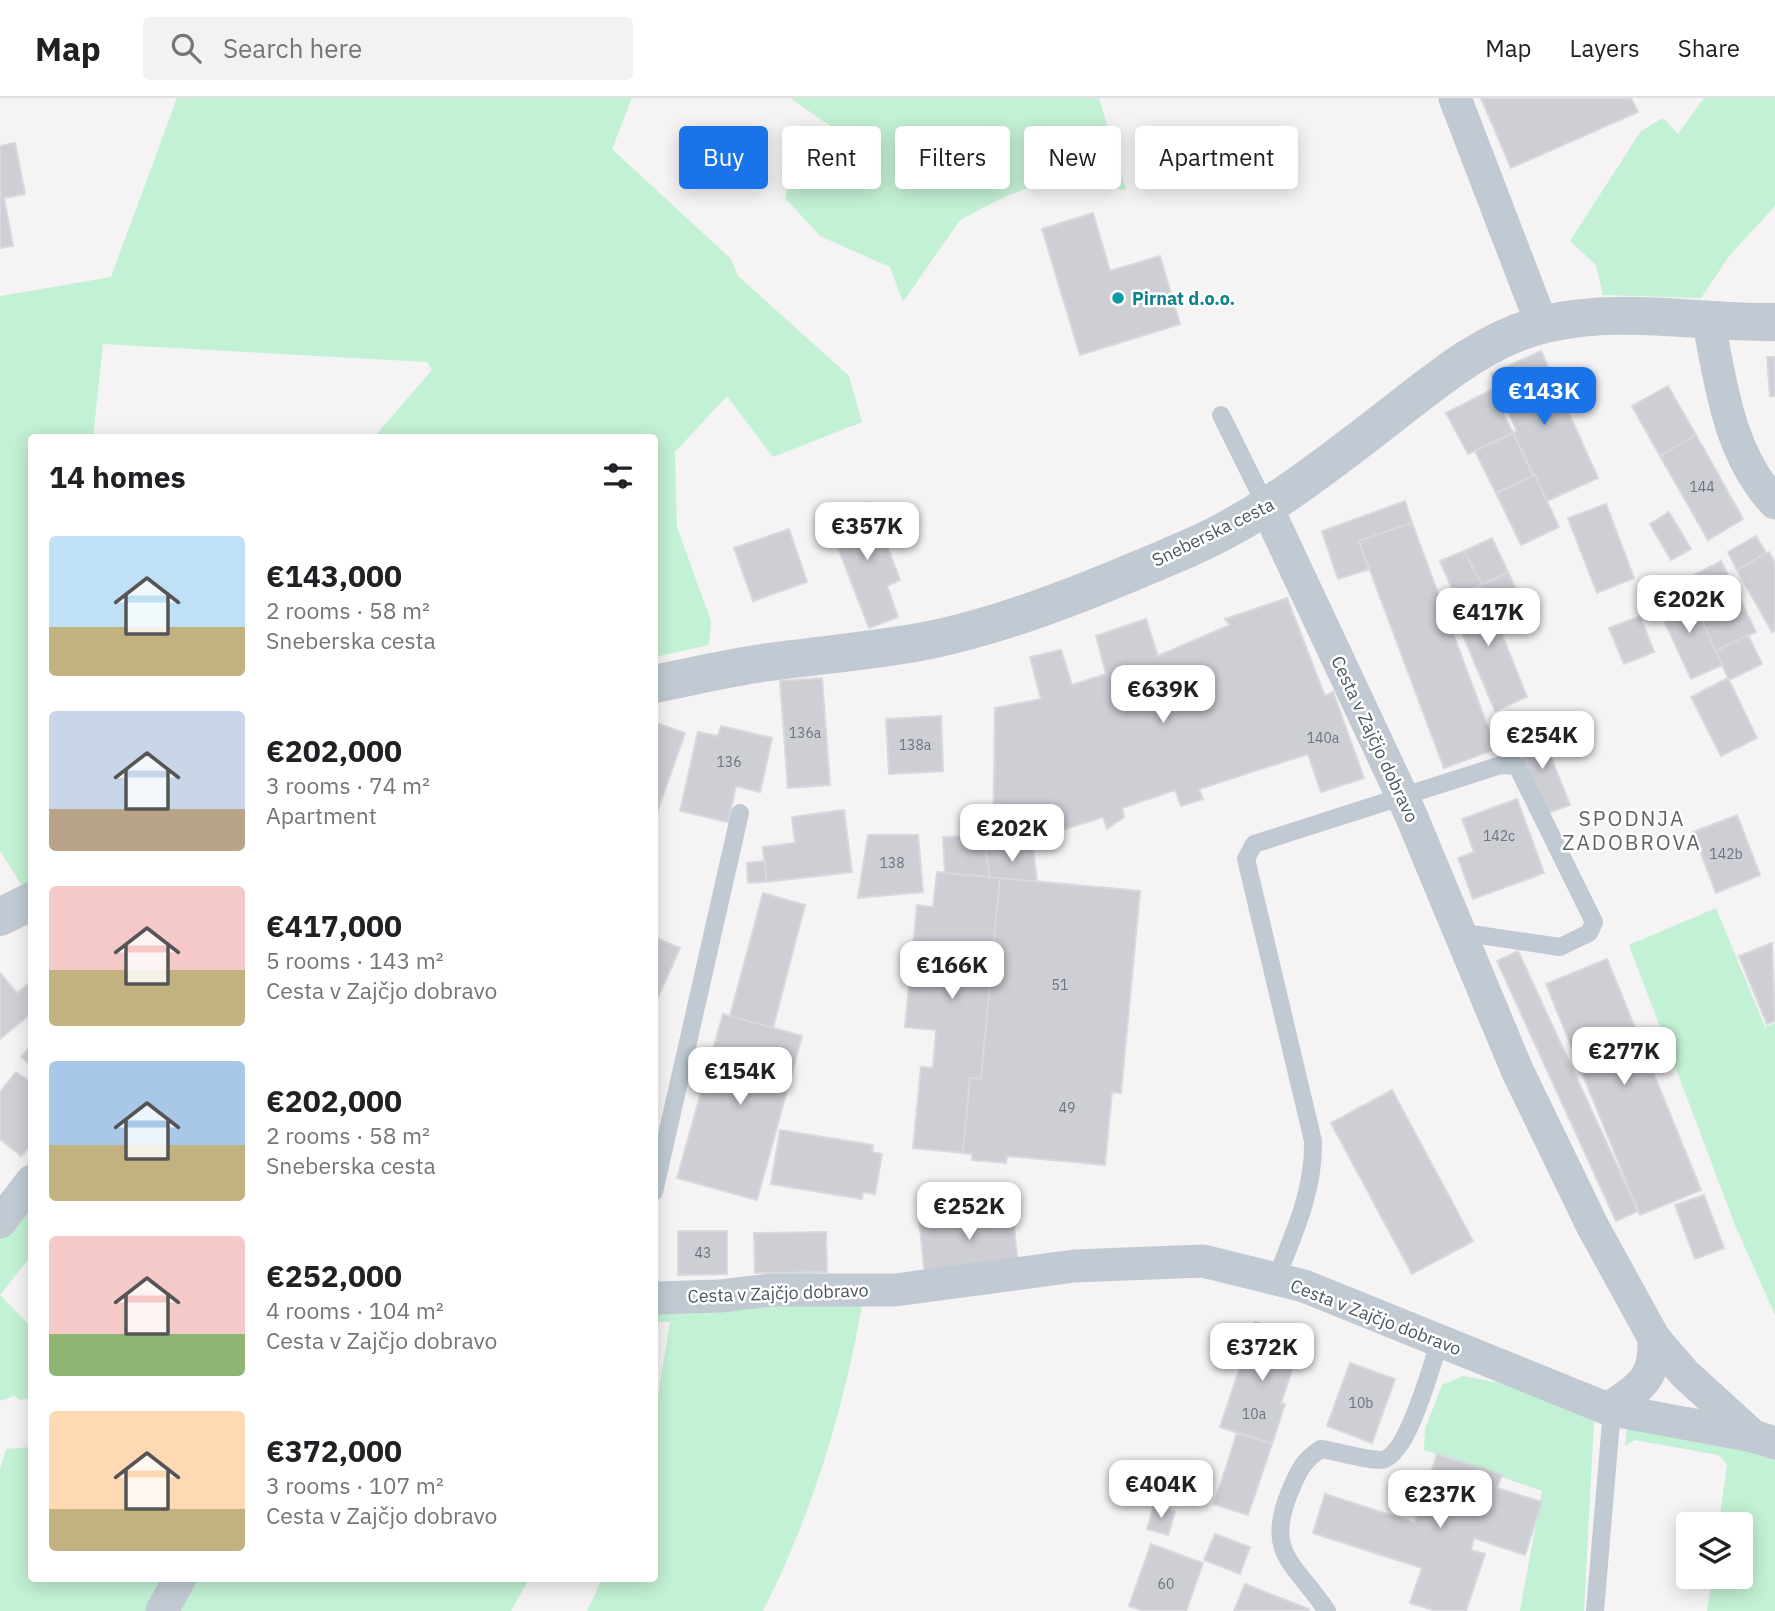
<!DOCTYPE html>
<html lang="en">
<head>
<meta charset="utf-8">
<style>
	body { margin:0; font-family:"IBM Plex Sans",sans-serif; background:#f2f2f2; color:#202124; height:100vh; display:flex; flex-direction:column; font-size:26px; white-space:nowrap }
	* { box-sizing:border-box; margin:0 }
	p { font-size:23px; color:#757577 }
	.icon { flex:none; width:38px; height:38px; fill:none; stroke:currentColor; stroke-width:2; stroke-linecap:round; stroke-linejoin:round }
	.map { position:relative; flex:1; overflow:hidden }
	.side { position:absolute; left:28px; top:336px; width:630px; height:1148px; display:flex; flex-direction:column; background:#fff; border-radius:7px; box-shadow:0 4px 18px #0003 }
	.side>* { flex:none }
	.hud { position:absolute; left:679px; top:28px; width:665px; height:63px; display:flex; gap:14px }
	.buttons { position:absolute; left:1676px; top:1414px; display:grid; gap:14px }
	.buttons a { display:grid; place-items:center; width:77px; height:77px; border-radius:7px; background:#fff; box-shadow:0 4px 18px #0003; font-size:35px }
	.price { position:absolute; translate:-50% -60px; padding:0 16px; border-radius:14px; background:#fff; color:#222; font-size:23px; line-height:46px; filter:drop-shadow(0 2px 4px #0008) }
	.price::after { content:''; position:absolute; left:50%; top:42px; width:21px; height:16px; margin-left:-10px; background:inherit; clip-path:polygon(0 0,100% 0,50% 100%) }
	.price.active { background:#1a73e8; color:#fff }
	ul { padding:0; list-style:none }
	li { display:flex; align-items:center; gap:21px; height:175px; padding:0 21px }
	li span { display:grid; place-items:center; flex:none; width:196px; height:140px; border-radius:7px; color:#555 }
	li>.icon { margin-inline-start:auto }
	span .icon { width:84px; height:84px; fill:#fffc; stroke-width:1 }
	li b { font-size:30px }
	h2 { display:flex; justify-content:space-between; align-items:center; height:84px; padding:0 21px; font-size:30px }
	.chip { padding:0 24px; border-radius:7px; background:#fff; box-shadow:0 4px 18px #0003; font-size:24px; line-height:63px }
	.chip.active { background:#1a73e8; color:#fff }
	header { display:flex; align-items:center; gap:42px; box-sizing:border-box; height:98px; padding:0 35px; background:#fff; border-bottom:2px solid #e0e0e0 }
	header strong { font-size:33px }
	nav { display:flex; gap:38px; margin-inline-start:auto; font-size:24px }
	.search { width:490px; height:63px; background:#f2f2f2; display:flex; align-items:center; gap:18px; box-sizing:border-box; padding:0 24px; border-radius:7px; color:#757577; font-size:26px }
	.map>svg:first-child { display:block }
	.green { fill:#c3f1d5 }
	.building { fill:#cdcfd5; stroke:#d7d9de; stroke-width:2 }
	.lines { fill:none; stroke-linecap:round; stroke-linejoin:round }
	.service { stroke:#c1cad2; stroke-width:18 }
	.minor { stroke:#c1cad2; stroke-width:33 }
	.tertiary { stroke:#c1cad2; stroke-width:38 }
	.culture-dot { fill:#0f9aa8; stroke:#fff; stroke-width:2.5 }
	.labels { text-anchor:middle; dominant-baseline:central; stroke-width:5; stroke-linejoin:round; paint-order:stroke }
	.number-label { font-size:14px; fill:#6b747e }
	.culture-label { font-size:18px; font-weight:bold; fill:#0d838f; stroke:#fff; text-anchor:start }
	.street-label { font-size:18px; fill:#4a5661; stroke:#fff }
	.quarter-label { font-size:21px; letter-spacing:2px; fill:#5f6368; stroke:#fff }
</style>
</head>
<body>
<header>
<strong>Map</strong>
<div class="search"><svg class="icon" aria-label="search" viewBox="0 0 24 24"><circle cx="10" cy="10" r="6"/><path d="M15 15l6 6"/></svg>Search here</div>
<nav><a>Map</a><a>Layers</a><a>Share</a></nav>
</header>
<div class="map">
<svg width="1775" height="1513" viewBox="0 0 1775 1513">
	<rect width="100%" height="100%" fill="#f5f3f3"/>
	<g class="green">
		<path d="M 177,0 L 632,0 L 612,51 L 731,161 L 738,178 L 849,278 L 862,324 L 773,359 L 727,298 L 675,354 L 677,429 L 711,523 L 709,547 L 655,559 L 654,340 L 374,339 L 432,272 L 427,264 L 103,246 L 93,339 L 32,340 L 31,783 L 22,788 L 0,753 L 0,198 L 111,179 Z"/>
		<path d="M 790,0 L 1099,0 L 1126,92 L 1047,82 L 1002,100 L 960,122 L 903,204 L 890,169 L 820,138 L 785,100 L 790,80 L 852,43 Z"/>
		<path d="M 1704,0 L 1775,0 L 1775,108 L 1730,157 L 1701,200 L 1603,197 L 1596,167 L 1570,143 L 1641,33 L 1663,20 L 1678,36 Z"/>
		<path d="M 1716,810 L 1765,929 L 1775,925 L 1775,1217 L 1735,1127 L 1629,847 Z"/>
		<path d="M 31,1097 L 31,1158 L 0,1197 L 31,1229 L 31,1299 L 21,1302 L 14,1298 L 0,1303 L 0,1137 Z"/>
		<path d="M 863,1202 C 844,1311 813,1414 763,1513 L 587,1513 L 602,1481 L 654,1480 L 655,1316 L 670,1224 L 655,1224 L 655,1208 Z"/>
		<path d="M 1463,1278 L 1516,1288 L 1588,1317 L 1594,1324 L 1584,1513 L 1520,1513 L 1542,1393 L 1424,1352 L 1425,1331 L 1442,1287 Z"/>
		<path d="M 1627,1329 L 1775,1352 L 1775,1513 L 1707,1513 L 1712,1479 L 1741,1479 L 1741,1426 L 1719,1426 L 1727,1366 L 1718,1357 L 1635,1342 L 1625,1348 Z"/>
		<path d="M 31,1346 L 32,1480 L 169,1481 L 149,1513 L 0,1513 L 0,1371 L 6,1351 L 30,1349 Z"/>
		<path d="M 193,1481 L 529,1481 L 511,1513 L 175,1513 Z"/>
	</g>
	<g class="building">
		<path d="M 1481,0 L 1631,0 L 1638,14 L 1511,70 Z"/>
		<path d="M 15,45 L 25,96 L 4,100 L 13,148 L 0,150 L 0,48 Z"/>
		<path d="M 1093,115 L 1110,173 L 1160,158 L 1180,226 L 1080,257 L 1042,131 Z"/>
		<path d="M 1541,253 L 1598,380 L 1547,403 L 1513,335 L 1517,333 L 1491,276 Z"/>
		<path d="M 1767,259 L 1775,259 L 1775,298 L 1770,298 Z"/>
		<path d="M 1668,288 L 1696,337 L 1660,358 L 1632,308 Z"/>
		<path d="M 1491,292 L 1513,335 L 1468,356 L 1446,315 Z"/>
		<path d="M 1513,335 L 1533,378 L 1496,395 L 1475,353 Z"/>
		<path d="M 1696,337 L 1743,421 L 1708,442 L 1660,358 Z"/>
		<path d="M 1535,377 L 1559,429 L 1521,447 L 1496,395 Z"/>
		<path d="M 1405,403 L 1412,425 L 1359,443 L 1369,471 L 1338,481 L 1322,433 Z"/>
		<path d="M 870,404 L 900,482 L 887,488 L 898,519 L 869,530 L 827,421 Z"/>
		<path d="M 1606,406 L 1634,480 L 1597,495 L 1568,420 Z"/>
		<path d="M 1669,414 L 1691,451 L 1671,462 L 1650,426 Z"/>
		<path d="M 1412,425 L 1496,651 L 1444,670 L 1359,443 Z"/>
		<path d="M 789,431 L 807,484 L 753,503 L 734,450 Z"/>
		<path d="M 1756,438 L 1766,455 L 1737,472 L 1728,454 Z"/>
		<path d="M 1492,440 L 1508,474 L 1482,487 L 1464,453 Z"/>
		<path d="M 1464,453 L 1482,487 L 1455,498 L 1440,463 Z"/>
		<path d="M 1769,454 L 1775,465 L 1775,532 L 1772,534 L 1737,472 Z"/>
		<path d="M 1721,463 L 1756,534 L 1716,553 L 1682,483 Z"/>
		<path d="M 1508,474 L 1531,523 L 1506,536 L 1482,487 Z"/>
		<path d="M 1482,487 L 1527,599 L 1495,613 L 1448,502 Z"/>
		<path d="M 1688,492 L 1722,567 L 1691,581 L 1657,507 Z"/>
		<path d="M 1287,500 L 1325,598 L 1333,594 L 1364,680 L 1321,694 L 1308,656 L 1199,691 L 1203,701 L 1181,708 L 1175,692 L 1122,710 L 1124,719 L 1107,731 L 1103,719 L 993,754 L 995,610 L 1041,601 L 1030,559 L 1061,552 L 1072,587 L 1106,576 L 1096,538 L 1146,521 L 1158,558 L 1230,527 L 1225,521 Z"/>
		<path d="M 1640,518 L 1654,554 L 1624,566 L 1609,530 Z"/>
		<path d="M 1748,537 L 1762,566 L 1729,582 L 1716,553 Z"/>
		<path d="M 822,580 L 830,687 L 788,690 L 780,583 Z"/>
		<path d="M 1728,580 L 1757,640 L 1721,658 L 1691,599 Z"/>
		<path d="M 941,618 L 943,673 L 889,676 L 886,621 Z"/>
		<path d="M 654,624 L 685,635 L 655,720 L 654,719 Z"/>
		<path d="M 721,628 L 772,640 L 760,694 L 736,688 L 728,724 L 680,713 L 698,634 L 718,638 Z"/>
		<path d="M 1539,629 L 1570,707 L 1546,716 L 1515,639 Z"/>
		<path d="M 1517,701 L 1544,775 L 1473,801 L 1458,760 L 1474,754 L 1462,721 Z"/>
		<path d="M 844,712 L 852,774 L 766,784 L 763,749 L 795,745 L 792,719 Z"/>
		<path d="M 1737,717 L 1760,777 L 1716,795 L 1693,734 Z"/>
		<path d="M 868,737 L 918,737 L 923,794 L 858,800 Z"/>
		<path d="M 993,737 L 993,752 L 986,753 L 990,780 L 945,776 L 943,739 Z"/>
		<path d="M 1011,748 L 1012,752 L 1033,750 L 1037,784 L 990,780 L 986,753 Z"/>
		<path d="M 765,763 L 766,784 L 748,785 L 747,765 Z"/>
		<path d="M 937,774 L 1000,780 L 981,981 L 970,980 L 963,1055 L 913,1050 L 921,969 L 933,970 L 936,932 L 905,929 L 917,807 L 933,809 Z"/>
		<path d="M 1000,780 L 1140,793 L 1121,995 L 1112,994 L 1105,1067 L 1007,1058 L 1006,1065 L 972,1062 L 972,1056 L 963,1055 L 970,980 L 981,981 Z"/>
		<path d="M 763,795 L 805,807 L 773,930 L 730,918 Z"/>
		<path d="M 654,839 L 680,850 L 654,908 Z"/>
		<path d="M 1772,845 L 1775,923 L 1767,926 L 1739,858 Z"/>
		<path d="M 1518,853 L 1638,1113 L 1616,1123 L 1497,863 Z"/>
		<path d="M 1607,861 L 1701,1092 L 1640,1117 L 1546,886 Z"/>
		<path d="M 0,875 L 17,895 L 32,883 L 32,915 L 0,941 Z"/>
		<path d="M 723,916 L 802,938 L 757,1102 L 677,1080 Z"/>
		<path d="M 32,947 L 32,968 L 21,959 Z"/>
		<path d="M 16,974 L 32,985 L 32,1046 L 21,1058 L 0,1041 L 0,994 Z"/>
		<path d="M 1392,992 L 1473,1143 L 1412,1176 L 1331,1025 Z"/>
		<path d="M 780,1032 L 873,1047 L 872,1054 L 882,1056 L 875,1096 L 863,1094 L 862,1101 L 771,1086 Z"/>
		<path d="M 1704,1097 L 1724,1150 L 1695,1161 L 1675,1107 Z"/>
		<path d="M 1012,1109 L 1018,1168 L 925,1178 L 919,1120 Z"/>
		<path d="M 678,1133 L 727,1133 L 727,1176 L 678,1177 Z"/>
		<path d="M 826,1134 L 827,1174 L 755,1175 L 754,1135 Z"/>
		<path d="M 1255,1224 L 1303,1239 L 1281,1305 L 1285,1306 L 1272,1346 L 1220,1329 Z"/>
		<path d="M 1350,1265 L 1395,1281 L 1372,1345 L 1327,1328 Z"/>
		<path d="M 1237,1335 L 1272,1346 L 1248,1417 L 1214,1406 Z"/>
		<path d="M 1437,1356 L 1502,1377 L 1497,1390 L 1542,1404 L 1525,1457 L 1474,1440 L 1471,1452 L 1485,1456 L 1466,1513 L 1436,1513 L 1410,1505 L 1422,1470 L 1313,1435 L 1325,1396 L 1415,1425 Z"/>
		<path d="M 1154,1407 L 1175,1414 L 1168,1437 L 1147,1431 Z"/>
		<path d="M 1215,1436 L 1250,1449 L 1240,1476 L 1204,1462 Z"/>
		<path d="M 1151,1446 L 1203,1465 L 1186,1513 L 1144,1513 L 1129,1508 Z"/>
		<path d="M 1245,1486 L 1309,1511 L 1308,1513 L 1234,1513 Z"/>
	</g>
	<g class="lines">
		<g class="service">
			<path d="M 1221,317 L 1267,410"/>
			<path d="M 654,1094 L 740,715"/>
			<path d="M 1276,1181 C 1294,1135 1314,1093 1313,1043 L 1246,761 L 1254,746 L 1501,667 L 1517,668 L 1594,824 L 1589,835 L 1560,849 L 1458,834"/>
			<path d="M 1327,1513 C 1295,1465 1264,1456 1290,1393 C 1298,1374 1303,1362 1321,1351 C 1340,1354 1361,1361 1379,1362 C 1407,1364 1431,1267 1440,1243"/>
			<path d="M 1595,1513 L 1612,1312"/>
		</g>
		<g class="minor">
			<path d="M 1455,0 L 1542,227"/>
			<path d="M 1708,221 C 1721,285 1728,355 1775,405"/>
			<path d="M 1267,410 L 1410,715 L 1517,972 L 1593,1129 L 1654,1240 L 1685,1276 L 1753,1338 L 1775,1345"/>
			<path d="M 0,1124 L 32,1083"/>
			<path d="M 654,1200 L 720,1198 L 772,1192 L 895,1192 L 1074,1168 L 1203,1163 L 1304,1188 L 1608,1311 L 1753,1338"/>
			<path d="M 1608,1311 C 1640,1289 1656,1282 1654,1240"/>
			<path d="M 162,1513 L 180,1480"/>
		</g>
		<g class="tertiary">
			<path d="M 654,586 C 690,579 726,570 762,565 C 818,557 875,553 930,542 C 1014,525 1108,485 1187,451 C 1259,420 1319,373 1380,326 C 1431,287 1482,241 1545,226 C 1622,208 1698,225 1775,224"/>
			<path d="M 0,819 L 32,803"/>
		</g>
	</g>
	<circle class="culture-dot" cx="1118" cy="200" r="7"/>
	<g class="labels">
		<g class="number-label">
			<text x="1702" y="389">144</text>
			<text x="805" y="635">136a</text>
			<text x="1323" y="640">140a</text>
			<text x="915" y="647">138a</text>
			<text x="729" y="664">136</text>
			<text x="1499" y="738">142c</text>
			<text x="1726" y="756">142b</text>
			<text x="892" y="765">138</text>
			<text x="1060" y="887">51</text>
			<text x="1067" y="1010">49</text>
			<text x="703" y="1155">43</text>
			<text x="1361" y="1305">10b</text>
			<text x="1254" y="1316">10a</text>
			<text x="1166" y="1486">60</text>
		</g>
		<g class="culture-label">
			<text x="1132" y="200">Pirnat d.o.o.</text>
		</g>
		<g class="street-label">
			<text transform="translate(1213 434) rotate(-26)">Sneberska cesta</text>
			<text transform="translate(1375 641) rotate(65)">Cesta v Zajčjo dobravo</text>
			<text transform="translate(778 1195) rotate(-2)">Cesta v Zajčjo dobravo</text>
			<text transform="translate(1376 1219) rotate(21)">Cesta v Zajčjo dobravo</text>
		</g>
		<g class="quarter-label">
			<text x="1632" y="720">SPODNJA<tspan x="1632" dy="24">ZADOBROVA</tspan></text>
		</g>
	</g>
</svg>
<div class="buttons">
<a><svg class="icon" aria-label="layers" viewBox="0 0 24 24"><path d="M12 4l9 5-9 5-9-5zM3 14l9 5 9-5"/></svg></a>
</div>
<b class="price active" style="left:1544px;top:329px">€143K</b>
<b class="price" style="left:867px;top:464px">€357K</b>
<b class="price" style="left:1689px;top:537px">€202K</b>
<b class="price" style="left:1488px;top:550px">€417K</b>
<b class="price" style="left:1163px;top:627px">€639K</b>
<b class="price" style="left:1542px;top:673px">€254K</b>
<b class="price" style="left:1012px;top:766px">€202K</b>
<b class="price" style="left:952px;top:903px">€166K</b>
<b class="price" style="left:1624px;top:989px">€277K</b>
<b class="price" style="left:740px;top:1009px">€154K</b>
<b class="price" style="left:969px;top:1144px">€252K</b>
<b class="price" style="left:1262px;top:1285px">€372K</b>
<b class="price" style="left:1161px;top:1422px">€404K</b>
<b class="price" style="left:1440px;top:1432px">€237K</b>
<div class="hud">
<a class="chip active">Buy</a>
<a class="chip">Rent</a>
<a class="chip">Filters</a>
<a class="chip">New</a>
<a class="chip">Apartment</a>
</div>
<section class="side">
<h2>14 homes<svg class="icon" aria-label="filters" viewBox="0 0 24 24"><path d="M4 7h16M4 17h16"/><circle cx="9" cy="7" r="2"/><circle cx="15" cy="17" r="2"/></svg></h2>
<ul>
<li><span style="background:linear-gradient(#bfe0f5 65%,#c2b280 0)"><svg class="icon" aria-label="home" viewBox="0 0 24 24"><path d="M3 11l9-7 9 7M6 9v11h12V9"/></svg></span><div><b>€143,000</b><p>2 rooms · 58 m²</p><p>Sneberska cesta</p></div></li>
<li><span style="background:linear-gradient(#c9d6e8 70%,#b9a48a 0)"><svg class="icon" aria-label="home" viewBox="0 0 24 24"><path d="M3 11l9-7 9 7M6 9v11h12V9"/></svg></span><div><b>€202,000</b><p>3 rooms · 74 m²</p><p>Apartment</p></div></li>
<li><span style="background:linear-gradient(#f6c9c9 60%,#c2b280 0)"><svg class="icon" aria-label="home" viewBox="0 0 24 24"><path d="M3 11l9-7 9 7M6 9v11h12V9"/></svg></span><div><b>€417,000</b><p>5 rooms · 143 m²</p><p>Cesta v Zajčjo dobravo</p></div></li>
<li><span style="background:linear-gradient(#a9c7e8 60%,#c2b280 0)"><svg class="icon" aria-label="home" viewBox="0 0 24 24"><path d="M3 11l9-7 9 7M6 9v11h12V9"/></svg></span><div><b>€202,000</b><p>2 rooms · 58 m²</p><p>Sneberska cesta</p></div></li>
<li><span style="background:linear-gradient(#f6c9c9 70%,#8fb573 0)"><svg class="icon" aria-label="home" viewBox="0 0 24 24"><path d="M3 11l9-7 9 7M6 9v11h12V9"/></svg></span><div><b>€252,000</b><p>4 rooms · 104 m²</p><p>Cesta v Zajčjo dobravo</p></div></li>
<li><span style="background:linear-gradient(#ffd9b3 70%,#c2b280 0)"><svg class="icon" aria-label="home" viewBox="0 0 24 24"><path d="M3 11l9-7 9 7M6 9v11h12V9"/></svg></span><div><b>€372,000</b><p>3 rooms · 107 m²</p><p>Cesta v Zajčjo dobravo</p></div></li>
</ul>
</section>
</div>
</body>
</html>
